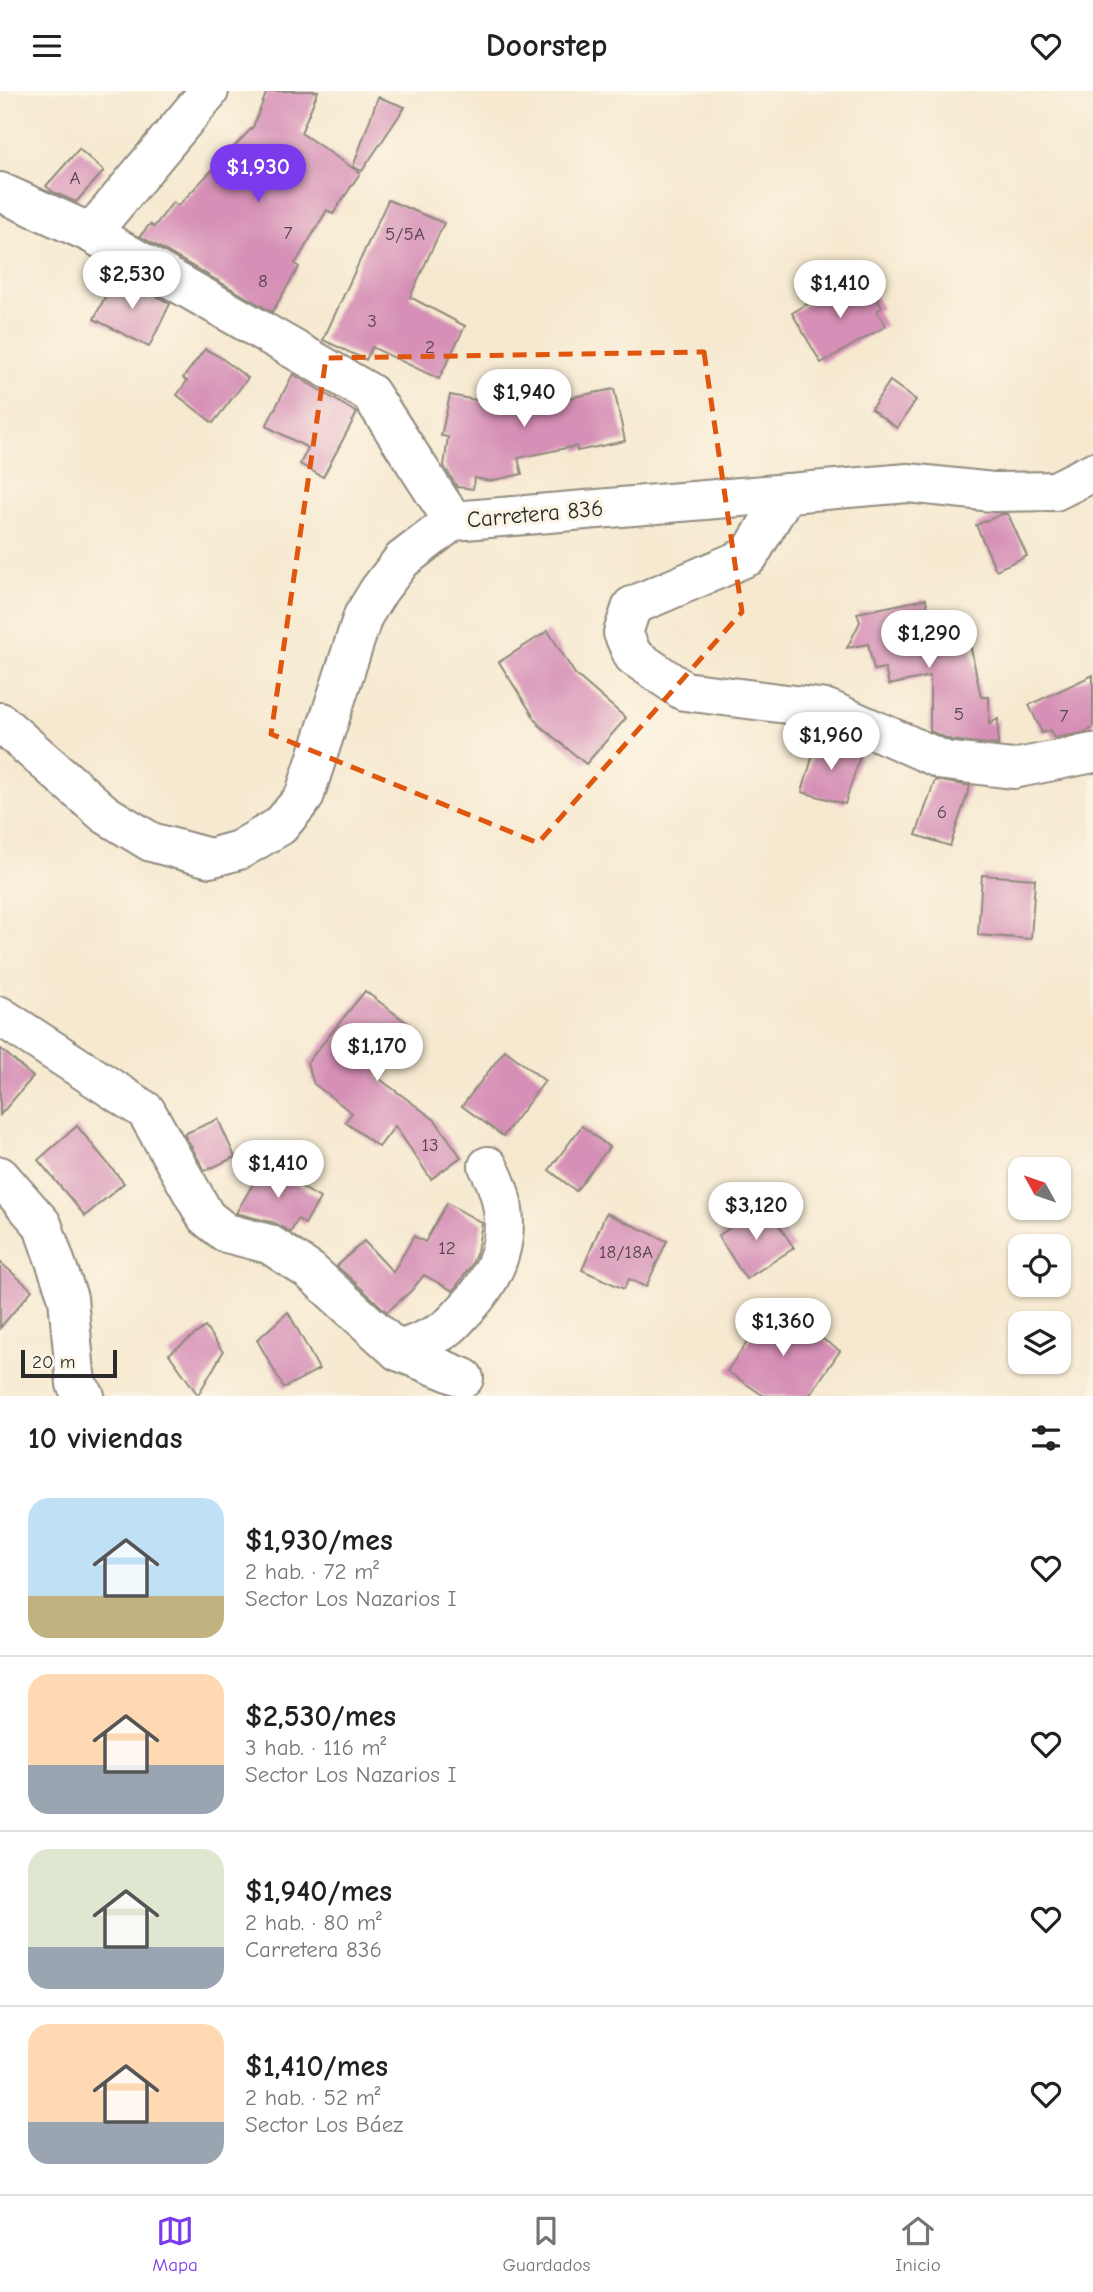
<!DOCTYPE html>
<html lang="es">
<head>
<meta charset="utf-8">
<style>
	body { margin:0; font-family:"Comic Neue",sans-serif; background:#f6f6f6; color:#222; height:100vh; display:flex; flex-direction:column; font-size:26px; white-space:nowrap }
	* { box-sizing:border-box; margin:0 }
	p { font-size:23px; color:#767676 }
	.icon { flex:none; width:38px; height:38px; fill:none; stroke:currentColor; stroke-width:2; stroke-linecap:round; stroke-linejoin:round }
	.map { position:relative; height:1305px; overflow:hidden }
	.details { display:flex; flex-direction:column; background:#fff; flex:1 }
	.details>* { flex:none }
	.needle { width:46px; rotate:310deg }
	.fabs { position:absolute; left:1008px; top:1066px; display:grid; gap:14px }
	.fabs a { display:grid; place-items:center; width:63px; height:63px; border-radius:14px; background:#fff; box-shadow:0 2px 5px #0004; font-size:35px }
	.scale { position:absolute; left:21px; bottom:18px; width:96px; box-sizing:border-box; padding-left:7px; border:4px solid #2b2b2b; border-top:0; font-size:19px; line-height:24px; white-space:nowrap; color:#2b2b2b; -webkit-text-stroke:5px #fcf5e5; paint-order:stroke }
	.price { position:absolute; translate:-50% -60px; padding:0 16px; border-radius:24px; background:#fff; color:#222; font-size:23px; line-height:46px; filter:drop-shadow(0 2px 4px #0008) }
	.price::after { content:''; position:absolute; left:50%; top:42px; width:21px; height:16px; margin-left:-10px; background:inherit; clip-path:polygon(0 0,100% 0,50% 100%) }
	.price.current { background:#7c3aed; color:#fff }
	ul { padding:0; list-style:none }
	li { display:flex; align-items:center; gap:21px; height:175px; padding:0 28px }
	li+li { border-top:2px solid #e0e0e0 }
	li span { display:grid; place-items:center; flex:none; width:196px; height:140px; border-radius:21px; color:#555 }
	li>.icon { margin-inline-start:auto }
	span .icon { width:84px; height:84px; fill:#fffc; stroke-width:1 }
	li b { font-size:30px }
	h2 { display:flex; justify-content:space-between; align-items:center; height:84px; padding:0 28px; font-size:30px }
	header { display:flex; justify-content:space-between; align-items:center; height:91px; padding:0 28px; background:#fff; font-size:32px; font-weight:700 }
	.menu { display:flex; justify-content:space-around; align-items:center; height:98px; border-top:2px solid #e0e0e0; background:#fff; font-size:19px; color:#767676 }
	.menu a { display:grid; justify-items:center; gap:4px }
	.menu .current { color:#7c3aed }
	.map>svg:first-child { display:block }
	.building { fill:#d68fb6 }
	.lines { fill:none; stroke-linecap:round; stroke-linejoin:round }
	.minor-casing { stroke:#908a7e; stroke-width:42 }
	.minor { stroke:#fff; stroke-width:38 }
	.marked { fill:none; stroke:#df570e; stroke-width:5; stroke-dasharray:14 9; stroke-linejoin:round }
	.labels { text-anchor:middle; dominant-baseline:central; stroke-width:7; stroke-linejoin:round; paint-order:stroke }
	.number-label { font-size:19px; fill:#56444e }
	.street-label { font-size:23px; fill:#2b2b2b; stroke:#fcf5e5 }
</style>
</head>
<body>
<header><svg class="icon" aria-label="menu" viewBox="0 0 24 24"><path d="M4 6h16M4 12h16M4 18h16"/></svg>Doorstep<svg class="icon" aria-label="heart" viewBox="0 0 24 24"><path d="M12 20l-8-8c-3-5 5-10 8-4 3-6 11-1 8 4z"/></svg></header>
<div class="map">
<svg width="1093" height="1305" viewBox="0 0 1093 1305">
	<rect width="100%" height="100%" fill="#fcf5e5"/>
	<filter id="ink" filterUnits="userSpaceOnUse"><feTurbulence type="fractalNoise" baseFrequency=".0143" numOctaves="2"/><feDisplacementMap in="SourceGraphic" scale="14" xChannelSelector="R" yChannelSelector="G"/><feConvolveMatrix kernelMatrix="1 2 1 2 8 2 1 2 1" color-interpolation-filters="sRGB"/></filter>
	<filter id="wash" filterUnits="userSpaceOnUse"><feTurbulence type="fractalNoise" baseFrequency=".00686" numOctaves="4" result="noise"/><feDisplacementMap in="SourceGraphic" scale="28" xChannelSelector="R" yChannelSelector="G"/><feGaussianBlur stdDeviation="1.57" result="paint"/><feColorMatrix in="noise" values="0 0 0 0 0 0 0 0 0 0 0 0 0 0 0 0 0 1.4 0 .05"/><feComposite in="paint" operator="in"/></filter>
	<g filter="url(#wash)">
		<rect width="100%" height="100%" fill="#f6e9d0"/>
		<g id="blocks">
			<g class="building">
				<path d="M 267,0 L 318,0 L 301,42 L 360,82 L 333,123 L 327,119 L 295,173 L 299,176 L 272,221 L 140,145 L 150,133 L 154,136 L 173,111 L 178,115 L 253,36 Z"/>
				<path d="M 378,6 L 405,16 L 362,80 L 353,76 Z"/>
				<path d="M 79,58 L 104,80 L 76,111 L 53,101 L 46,95 Z"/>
				<path d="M 388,109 L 444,132 L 410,206 L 465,235 L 439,288 L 372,256 L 366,269 L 323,249 Z"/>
				<path d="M 117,182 L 170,213 L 149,256 L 94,228 Z"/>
				<path d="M 866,188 L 882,217 L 877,220 L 886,235 L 821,272 L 792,222 L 833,198 L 837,204 Z"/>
				<path d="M 205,258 L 220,266 L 248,287 L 213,332 L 177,304 L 187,290 L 183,287 Z"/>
				<path d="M 293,283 L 357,322 L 323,386 L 300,373 L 308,357 L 266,335 Z"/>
				<path d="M 558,284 L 563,308 L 614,298 L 625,350 L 577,360 L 576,355 L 518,367 L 522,383 L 490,390 L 475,387 L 473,398 L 457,396 L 444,375 L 448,346 L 441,345 L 450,304 L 505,315 L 501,296 Z"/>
				<path d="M 890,290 L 916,309 L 897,337 L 871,318 Z"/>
				<path d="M 1002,423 L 1008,423 L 1027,465 L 996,479 L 976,434 Z"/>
				<path d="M 926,508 L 936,560 L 970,553 L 981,606 L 989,606 L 989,633 L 998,628 L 998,654 L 951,649 L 930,640 L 930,585 L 889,594 L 885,577 L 874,579 L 868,553 L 847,557 L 860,531 L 857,522 Z"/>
				<path d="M 548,540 L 575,583 L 626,627 L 586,673 L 539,634 L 499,571 Z"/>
				<path d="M 1093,584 L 1093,637 L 1083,642 L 1054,647 L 1050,639 L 1042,642 L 1029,614 Z"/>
				<path d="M 823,648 L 847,656 L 846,661 L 860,665 L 845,713 L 802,701 L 815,657 L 820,658 Z"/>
				<path d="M 935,689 L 970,695 L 950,755 L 916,744 Z"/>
				<path d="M 982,784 L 1035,788 L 1031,848 L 978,844 Z"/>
				<path d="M 365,900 L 414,937 L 394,963 L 382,954 L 391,967 L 377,986 L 435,1029 L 461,1066 L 431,1088 L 395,1035 L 379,1056 L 345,1031 L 352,1022 L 314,993 L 307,972 Z"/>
				<path d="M 0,957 L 33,986 L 0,1024 Z"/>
				<path d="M 505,959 L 545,990 L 503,1045 L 462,1015 Z"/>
				<path d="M 218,1028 L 235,1066 L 205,1080 L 184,1043 Z"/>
				<path d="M 77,1035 L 124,1092 L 85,1125 L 38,1069 Z"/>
				<path d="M 582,1035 L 609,1056 L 576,1100 L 549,1079 Z"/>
				<path d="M 264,1074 L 320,1107 L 305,1133 L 298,1128 L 291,1141 L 275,1132 L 236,1122 Z"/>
				<path d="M 447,1112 L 482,1132 L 477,1161 L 471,1175 L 453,1200 L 424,1184 L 411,1200 L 387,1221 L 337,1175 L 364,1150 L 393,1181 L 414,1145 L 425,1151 Z"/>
				<path d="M 765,1113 L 794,1157 L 746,1188 L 718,1145 Z"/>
				<path d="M 606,1122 L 667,1150 L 646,1196 L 629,1188 L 624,1198 L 582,1179 Z"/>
				<path d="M 0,1171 L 32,1199 L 0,1237 Z"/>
				<path d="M 773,1214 L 840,1260 L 809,1305 L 764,1305 L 727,1280 Z"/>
				<path d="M 288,1221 L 319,1278 L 284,1297 L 257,1249 Z"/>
				<path d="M 205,1236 L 223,1261 L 198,1304 L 169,1263 Z"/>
			</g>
		</g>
	</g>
	<g filter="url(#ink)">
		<use href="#blocks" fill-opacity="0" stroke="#908a7e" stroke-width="2"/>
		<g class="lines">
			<g class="minor-casing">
				<g id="minor">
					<path d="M 0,101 L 91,142 L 370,302 L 453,430"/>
					<path d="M 91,142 L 209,0"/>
					<path d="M 786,402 L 749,465 L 632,515 L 623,542 L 633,565 L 684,600 L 827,618 L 945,670 L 1013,678 L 1093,662"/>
					<path d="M 0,631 L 105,723 L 151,751 L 210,767 L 239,759 L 280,735 L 304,706 L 363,525 L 379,499 L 402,469 L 453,430 L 908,392 L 993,401 L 1055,400 L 1093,381"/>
					<path d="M 0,925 L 146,1020 L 206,1126 L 226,1142 L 269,1153 L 310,1180 L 398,1260 L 464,1287"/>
					<path d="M 0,1085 L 42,1133 L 68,1207 L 76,1293 L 85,1305"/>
					<path d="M 398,1260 C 414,1253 434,1247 447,1237 C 454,1232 460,1224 466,1218 C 506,1176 516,1126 488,1075"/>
				</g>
			</g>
			<use href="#minor" class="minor"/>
		</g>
	</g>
	<path class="marked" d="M 704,261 L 742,521 L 538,752 L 271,643 L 326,267 Z"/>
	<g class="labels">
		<g class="number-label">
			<text x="75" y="87">A</text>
			<text x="288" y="142">7</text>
			<text x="405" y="143">5/5A</text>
			<text x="263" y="190">8</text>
			<text x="372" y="230">3</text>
			<text x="430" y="256">2</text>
			<text x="959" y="623">5</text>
			<text x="1064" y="625">7</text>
			<text x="942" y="721">6</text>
			<text x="430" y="1054">13</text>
			<text x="447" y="1157">12</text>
			<text x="626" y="1161">18/18A</text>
		</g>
		<g class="street-label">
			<text transform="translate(535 423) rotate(-5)">Carretera 836</text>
		</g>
	</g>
</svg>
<div class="fabs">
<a><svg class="needle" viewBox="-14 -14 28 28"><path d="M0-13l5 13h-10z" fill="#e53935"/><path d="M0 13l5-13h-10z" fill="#767676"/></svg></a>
<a><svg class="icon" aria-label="locate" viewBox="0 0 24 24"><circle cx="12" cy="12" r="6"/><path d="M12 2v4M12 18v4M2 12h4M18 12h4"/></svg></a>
<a><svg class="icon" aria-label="layers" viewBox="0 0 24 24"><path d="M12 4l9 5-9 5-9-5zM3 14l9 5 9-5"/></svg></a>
</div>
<div class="scale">20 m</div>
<b class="price current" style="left:258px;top:113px">$1,930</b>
<b class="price" style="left:132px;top:220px">$2,530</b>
<b class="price" style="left:840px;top:229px">$1,410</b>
<b class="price" style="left:524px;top:338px">$1,940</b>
<b class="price" style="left:929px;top:579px">$1,290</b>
<b class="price" style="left:831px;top:681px">$1,960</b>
<b class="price" style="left:377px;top:992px">$1,170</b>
<b class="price" style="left:278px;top:1109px">$1,410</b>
<b class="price" style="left:756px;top:1151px">$3,120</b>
<b class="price" style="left:783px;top:1267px">$1,360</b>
</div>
<section class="details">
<h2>10 viviendas<svg class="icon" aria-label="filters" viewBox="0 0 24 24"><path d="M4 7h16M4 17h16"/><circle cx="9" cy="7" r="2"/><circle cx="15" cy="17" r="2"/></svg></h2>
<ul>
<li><span style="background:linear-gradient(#bfe0f5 70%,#c2b280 0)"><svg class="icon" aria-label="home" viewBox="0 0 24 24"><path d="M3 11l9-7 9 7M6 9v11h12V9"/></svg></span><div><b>$1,930/mes</b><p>2 hab. · 72 m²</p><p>Sector Los Nazarios I</p></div><svg class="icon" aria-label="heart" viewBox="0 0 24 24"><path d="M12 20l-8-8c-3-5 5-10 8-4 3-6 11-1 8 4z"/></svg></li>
<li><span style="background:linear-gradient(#ffd9b3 65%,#9aa5b1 0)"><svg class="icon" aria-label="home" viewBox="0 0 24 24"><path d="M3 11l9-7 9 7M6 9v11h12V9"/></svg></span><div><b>$2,530/mes</b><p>3 hab. · 116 m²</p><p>Sector Los Nazarios I</p></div><svg class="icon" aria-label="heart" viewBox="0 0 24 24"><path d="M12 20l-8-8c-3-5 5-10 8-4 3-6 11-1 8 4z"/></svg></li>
<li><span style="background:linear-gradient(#dfe7d0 70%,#9aa5b1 0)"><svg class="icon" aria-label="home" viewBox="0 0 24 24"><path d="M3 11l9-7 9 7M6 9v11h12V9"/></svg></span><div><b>$1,940/mes</b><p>2 hab. · 80 m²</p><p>Carretera 836</p></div><svg class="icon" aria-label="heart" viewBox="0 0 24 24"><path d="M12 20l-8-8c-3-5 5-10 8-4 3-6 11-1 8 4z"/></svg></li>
<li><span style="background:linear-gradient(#ffd9b3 70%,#9aa5b1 0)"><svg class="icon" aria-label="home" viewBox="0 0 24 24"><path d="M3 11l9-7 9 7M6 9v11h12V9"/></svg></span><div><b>$1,410/mes</b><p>2 hab. · 52 m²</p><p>Sector Los Báez</p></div><svg class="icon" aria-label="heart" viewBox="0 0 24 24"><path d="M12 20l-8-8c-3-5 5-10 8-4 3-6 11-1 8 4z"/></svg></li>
</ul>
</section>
<nav class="menu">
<a class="current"><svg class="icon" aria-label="map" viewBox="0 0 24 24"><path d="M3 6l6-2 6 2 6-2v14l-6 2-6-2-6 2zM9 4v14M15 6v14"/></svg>Mapa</a>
<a><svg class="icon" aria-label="saved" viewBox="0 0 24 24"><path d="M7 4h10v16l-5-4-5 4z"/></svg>Guardados</a>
<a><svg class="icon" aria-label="home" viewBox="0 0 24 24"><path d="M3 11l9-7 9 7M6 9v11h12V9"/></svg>Inicio</a>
</nav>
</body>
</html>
